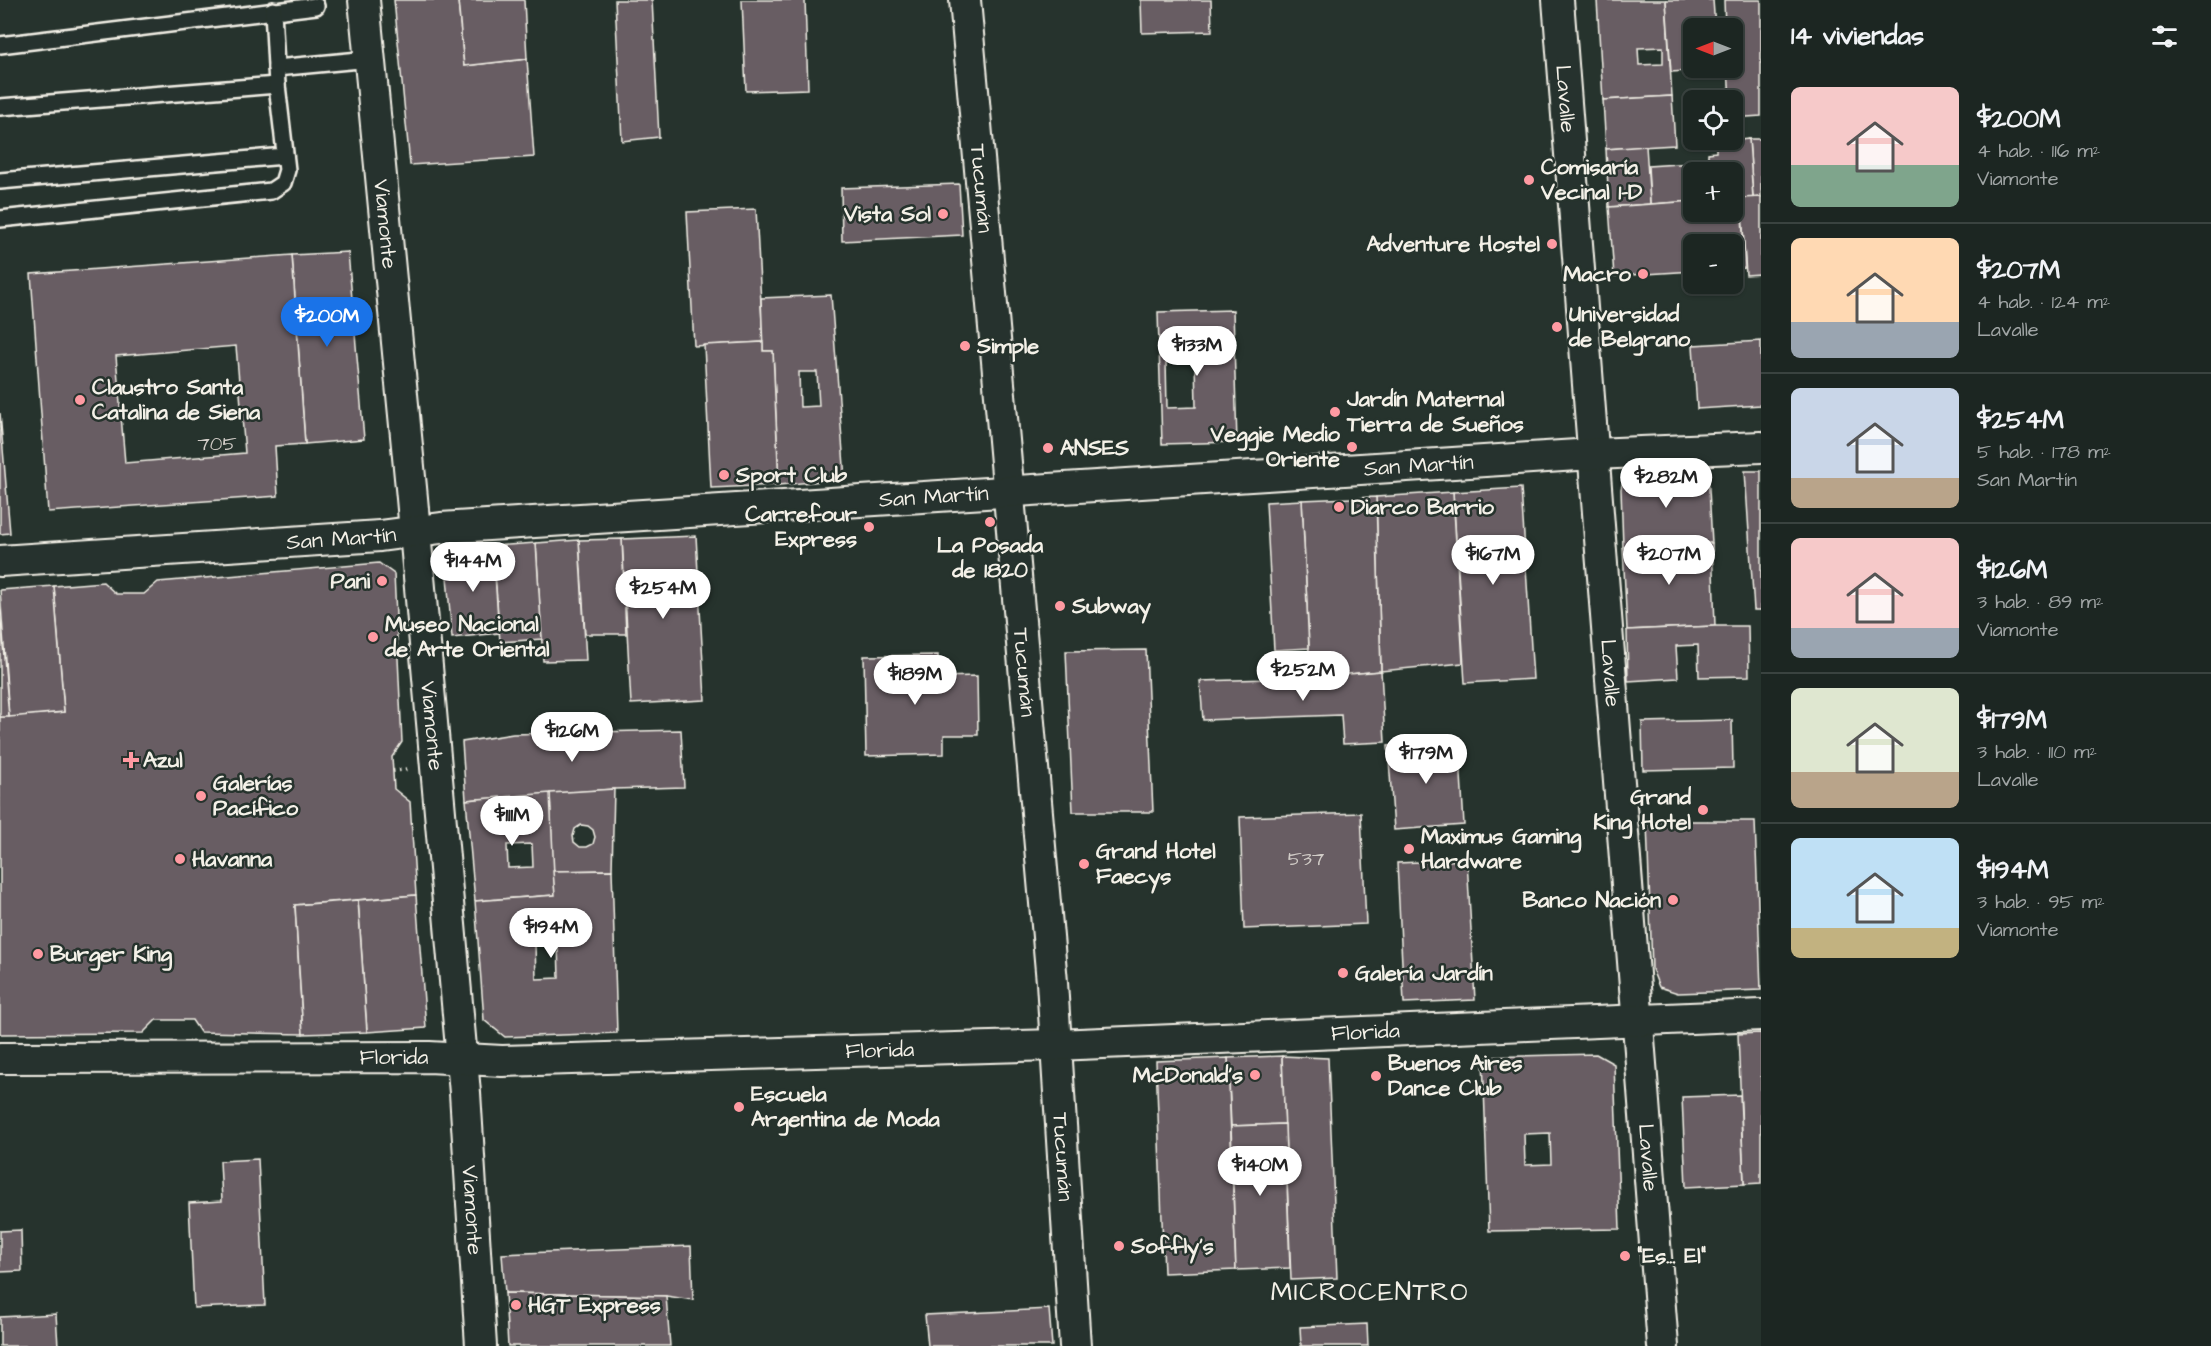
<!DOCTYPE html>
<html lang="es">
<head>
<meta charset="utf-8">
<style>
	body { margin:0; font-family:"Architects Daughter",sans-serif; background:#29322f; color:#f1f3f6; height:100vh; display:flex; flex-direction:column; font-size:22px; white-space:nowrap }
	* { box-sizing:border-box; margin:0 }
	p { font-size:20px; color:#a0a5a5 }
	.icon { flex:none; width:33px; height:33px; fill:none; stroke:currentColor; stroke-width:2; stroke-linecap:round; stroke-linejoin:round }
	.map { position:relative; flex:1; overflow:hidden }
	.drawer { display:flex; flex-direction:column; background:#1c2622; width:450px }
	.drawer>* { flex:none }
	.needle { width:39px; rotate:270deg }
	.tools { position:absolute; left:1683px; top:18px; display:grid; gap:12px }
	.tools a { display:grid; place-items:center; width:60px; height:60px; border-radius:9px; background:#1c2622; box-shadow:0 2px 4px #0004,0 0 0 2px #3a4340; font-size:30px }
	.price { position:absolute; translate:-50% -51px; padding:0 14px; border-radius:21px; background:#fff; color:#222; font-size:20px; line-height:39px; filter:drop-shadow(0 2px 3px #0008) }
	.price::after { content:''; position:absolute; left:50%; top:36px; width:18px; height:14px; margin-left:-9px; background:inherit; clip-path:polygon(0 0,100% 0,50% 100%) }
	.price.selected { background:#1a73e8; color:#fff }
	ul { padding:0; list-style:none }
	li { display:flex; align-items:center; gap:18px; height:150px; padding:0 30px }
	li+li { border-top:2px solid #3a4340 }
	li span { display:grid; place-items:center; flex:none; width:168px; height:120px; border-radius:9px; color:#555 }
	li>.icon { margin-inline-start:auto }
	span .icon { width:72px; height:72px; fill:#fffc; stroke-width:1 }
	li b { font-size:26px }
	h2 { display:flex; justify-content:space-between; align-items:center; height:72px; padding:0 30px; font-size:26px }
	main { display:flex; flex:1; min-height:0 }
	.map>svg:first-child { display:block }
	.building { fill:#675d63; stroke:#f4f1e8; stroke-width:1.5; fill-rule:evenodd }
	.lines { fill:none; stroke-linecap:round; stroke-linejoin:round }
	.lane-casing { stroke:#f4f1e8; stroke-width:20 }
	.street-casing { stroke:#f4f1e8; stroke-width:34 }
	.path { stroke:#f4f1e8; stroke-width:4; stroke-dasharray:1.5 4.5; stroke-linecap:butt }
	.lane { stroke:#26332d; stroke-width:15 }
	.street { stroke:#26332d; stroke-width:30 }
	.poi-dot { fill:#ff9aa2; stroke:#26332d; stroke-width:2 }
	.labels { text-anchor:middle; dominant-baseline:central; stroke-width:5; stroke-linejoin:round; paint-order:stroke }
	.number-label { font-size:20px; fill:#d1ccc7 }
	.street-label { font-size:22px; fill:#f4f1e8; stroke:#26332d }
	.poi-label { font-size:22px; font-weight:bold; fill:#f4f1e8; stroke:#26332d; text-anchor:start }
	.quarter-label { font-size:26px; letter-spacing:1.5px; fill:#f4f1e8; stroke:#26332d }
</style>
</head>
<body>
<main>
<div class="map">
<svg width="1761" height="1346" viewBox="0 0 1761 1346">
	<rect width="100%" height="100%" fill="#26332d"/>
	<filter id="ink" filterUnits="userSpaceOnUse"><feTurbulence type="fractalNoise" baseFrequency=".0167" numOctaves="2"/><feDisplacementMap in="SourceGraphic" scale="12" xChannelSelector="R" yChannelSelector="G"/><feConvolveMatrix kernelMatrix="1 2 1 2 8 2 1 2 1" color-interpolation-filters="sRGB"/></filter>
	<g filter="url(#ink)">
		<g class="building">
			<path d="M 394,0 L 458,0 L 464,66 L 527,59 L 534,157 L 410,165 Z"/>
			<path d="M 458,0 L 524,0 L 527,59 L 464,66 Z"/>
			<path d="M 615,0 L 652,0 L 659,137 L 622,141 Z"/>
			<path d="M 742,0 L 805,0 L 808,89 L 746,91 Z"/>
			<path d="M 1141,0 L 1211,0 L 1212,31 L 1142,33 Z"/>
			<path d="M 1597,0 L 1666,0 L 1672,96 L 1603,100 ZM 1663,47 L 1663,64 L 1639,65 L 1638,48 Z"/>
			<path d="M 1666,0 L 1713,0 L 1715,28 L 1694,28 L 1694,68 L 1718,68 L 1718,69 L 1671,72 Z"/>
			<path d="M 1724,0 L 1761,0 L 1761,116 L 1732,118 L 1732,100 L 1730,100 L 1728,68 L 1732,68 L 1732,28 L 1725,28 Z"/>
			<path d="M 1672,96 L 1675,145 L 1606,149 L 1603,100 Z"/>
			<path d="M 1749,139 L 1761,139 L 1761,197 L 1753,198 Z"/>
			<path d="M 1749,139 L 1753,198 L 1732,199 L 1732,172 L 1694,172 L 1694,201 L 1650,204 L 1648,166 L 1708,162 L 1708,153 L 1716,152 L 1716,142 Z"/>
			<path d="M 1646,146 L 1650,204 L 1609,207 L 1606,149 Z"/>
			<path d="M 959,184 L 962,235 L 842,241 L 841,188 Z"/>
			<path d="M 1761,197 L 1761,274 L 1746,275 L 1741,198 Z"/>
			<path d="M 1741,198 L 1745,268 L 1732,269 L 1732,244 L 1694,244 L 1694,271 L 1614,276 L 1609,207 L 1694,201 L 1694,212 L 1732,212 L 1732,199 Z"/>
			<path d="M 756,209 L 763,342 L 694,346 L 687,212 Z"/>
			<path d="M 348,252 L 364,439 L 305,444 L 292,255 Z"/>
			<path d="M 292,255 L 305,444 L 275,446 L 278,496 L 48,512 L 31,274 ZM 236,346 L 245,453 L 125,463 L 116,356 Z"/>
			<path d="M 831,295 L 845,479 L 779,485 L 773,351 L 763,351 L 761,298 ZM 799,372 L 817,372 L 819,406 L 800,407 Z"/>
			<path d="M 1233,310 L 1237,442 L 1162,444 L 1158,312 ZM 1166,361 L 1195,361 L 1196,407 L 1167,408 Z"/>
			<path d="M 1761,341 L 1761,405 L 1697,409 L 1693,345 Z"/>
			<path d="M 763,342 L 763,351 L 773,351 L 779,485 L 711,488 L 704,345 Z"/>
			<path d="M 0,413 L 10,533 L 0,534 Z"/>
			<path d="M 1708,471 L 1712,543 L 1623,547 L 1621,489 L 1623,480 L 1630,475 Z"/>
			<path d="M 1745,471 L 1761,471 L 1761,610 L 1754,610 Z"/>
			<path d="M 1521,488 L 1533,679 L 1465,683 L 1453,492 Z"/>
			<path d="M 1453,492 L 1463,663 L 1381,671 L 1376,497 Z"/>
			<path d="M 1376,497 L 1381,671 L 1306,678 L 1309,648 L 1302,500 Z"/>
			<path d="M 1302,500 L 1309,648 L 1274,650 L 1266,502 Z"/>
			<path d="M 696,536 L 705,700 L 631,704 L 622,539 Z"/>
			<path d="M 622,539 L 626,634 L 585,634 L 579,540 Z"/>
			<path d="M 579,540 L 586,660 L 543,661 L 536,543 Z"/>
			<path d="M 536,543 L 542,639 L 500,642 L 493,546 Z"/>
			<path d="M 1712,543 L 1715,626 L 1627,630 L 1623,547 Z"/>
			<path d="M 493,546 L 499,633 L 452,638 L 446,564 L 450,557 L 463,549 Z"/>
			<path d="M 379,563 L 394,574 L 402,742 L 392,757 L 394,789 L 410,802 L 416,895 L 295,905 L 303,1034 L 200,1032 L 192,1020 L 156,1020 L 143,1033 L 0,1034 L 0,717 L 64,712 L 54,586 L 103,582 L 116,594 L 144,594 L 158,582 Z"/>
			<path d="M 54,586 L 64,712 L 9,717 L 0,590 Z"/>
			<path d="M 0,609 L 9,717 L 0,717 Z"/>
			<path d="M 1715,626 L 1748,626 L 1749,676 L 1699,677 L 1698,645 L 1676,646 L 1678,678 L 1628,681 L 1627,630 Z"/>
			<path d="M 1146,650 L 1153,812 L 1073,812 L 1066,651 Z"/>
			<path d="M 938,655 L 939,677 L 977,676 L 978,735 L 944,735 L 944,754 L 866,756 L 864,656 Z"/>
			<path d="M 1381,671 L 1385,742 L 1343,744 L 1341,715 L 1203,720 L 1200,681 L 1306,678 Z"/>
			<path d="M 1732,720 L 1733,768 L 1643,770 L 1642,722 Z"/>
			<path d="M 681,730 L 684,787 L 614,789 L 466,800 L 462,742 L 513,734 Z"/>
			<path d="M 1459,741 L 1464,825 L 1394,830 L 1388,746 Z"/>
			<path d="M 614,789 L 612,870 L 553,871 L 550,793 ZM 581,825 L 588,826 L 593,830 L 595,837 L 593,844 L 587,847 L 580,847 L 574,842 L 573,836 L 575,829 Z"/>
			<path d="M 550,793 L 555,895 L 475,901 L 466,800 ZM 532,844 L 533,867 L 508,868 L 507,845 Z"/>
			<path d="M 1361,813 L 1366,924 L 1244,929 L 1240,817 Z"/>
			<path d="M 1647,821 L 1755,821 L 1761,990 L 1678,993 L 1659,987 L 1652,969 Z"/>
			<path d="M 1467,860 L 1475,1000 L 1404,1003 L 1397,863 Z"/>
			<path d="M 612,870 L 617,1033 L 505,1037 L 484,1020 L 475,901 L 555,895 L 553,871 ZM 535,943 L 558,943 L 559,978 L 536,979 Z"/>
			<path d="M 416,895 L 426,1028 L 367,1032 L 358,900 Z"/>
			<path d="M 358,900 L 367,1032 L 303,1034 L 295,905 Z"/>
			<path d="M 1761,1033 L 1761,1183 L 1744,1184 L 1738,1034 Z"/>
			<path d="M 1596,1054 L 1614,1064 L 1620,1229 L 1489,1231 L 1483,1057 ZM 1550,1133 L 1551,1164 L 1525,1165 L 1524,1134 Z"/>
			<path d="M 1282,1056 L 1285,1124 L 1231,1126 L 1228,1058 Z"/>
			<path d="M 1282,1056 L 1328,1058 L 1337,1278 L 1291,1280 Z"/>
			<path d="M 1228,1058 L 1236,1270 L 1164,1273 L 1156,1061 Z"/>
			<path d="M 1740,1095 L 1744,1184 L 1686,1187 L 1682,1097 Z"/>
			<path d="M 1285,1124 L 1290,1268 L 1236,1270 L 1231,1126 Z"/>
			<path d="M 258,1159 L 265,1305 L 194,1308 L 189,1203 L 222,1201 L 220,1161 Z"/>
			<path d="M 21,1230 L 22,1271 L 0,1272 L 0,1231 Z"/>
			<path d="M 691,1246 L 693,1300 L 666,1296 L 505,1293 L 502,1254 Z"/>
			<path d="M 505,1293 L 666,1296 L 670,1346 L 508,1346 Z"/>
			<path d="M 1049,1309 L 1052,1346 L 928,1346 L 925,1315 Z"/>
			<path d="M 56,1314 L 58,1346 L 0,1346 L 0,1317 Z"/>
			<path d="M 1367,1324 L 1368,1346 L 1301,1346 L 1300,1327 Z"/>
		</g>
		<g class="lines">
			<g class="lane-casing">
				<g id="lane">
					<path d="M 0,45 L 316,6"/>
					<path d="M 276,68 L 370,59"/>
					<path d="M 0,107 L 277,85"/>
					<path d="M 0,181 L 285,156"/>
					<path d="M 0,219 L 271,191 L 283,183 L 287,170 L 277,85 L 273,10"/>
				</g>
			</g>
			<g class="street-casing">
				<g id="street">
					<path id="s1" d="M 364,0 L 412,498 L 465,1093 L 481,1346"/>
					<path id="s2" d="M 965,0 L 1052,982 L 1075,1346"/>
					<path id="s3" d="M 1558,0 L 1663,1346"/>
					<path id="s4" d="M 0,561 L 380,536 L 441,528 L 1593,454 L 1761,447"/>
					<path id="s5" d="M 0,1058 L 429,1057 L 502,1061 L 1056,1045 L 1761,1015"/>
				</g>
			</g>
			<path class="path" d="M 393,771 L 408,769"/>
			<use href="#lane" class="lane"/>
			<use href="#street" class="street"/>
		</g>
	</g>
	<g class="poi-dot">
		<circle cx="1529" cy="180" r="6"/>
		<circle cx="943" cy="214" r="6"/>
		<circle cx="1552" cy="244" r="6"/>
		<circle cx="1643" cy="274" r="6"/>
		<circle cx="1557" cy="327" r="6"/>
		<circle cx="965" cy="346" r="6"/>
		<circle cx="80" cy="400" r="6"/>
		<circle cx="1335" cy="412" r="6"/>
		<circle cx="1352" cy="447" r="6"/>
		<circle cx="1048" cy="448" r="6"/>
		<circle cx="724" cy="475" r="6"/>
		<circle cx="1339" cy="507" r="6"/>
		<circle cx="990" cy="522" r="6"/>
		<circle cx="869" cy="527" r="6"/>
		<circle cx="382" cy="581" r="6"/>
		<circle cx="1060" cy="606" r="6"/>
		<circle cx="373" cy="637" r="6"/>
		<path d="M128 751h6v6h6v6h-6v6h-6v-6h-6v-6h6z"/>
		<circle cx="201" cy="796" r="6"/>
		<circle cx="1703" cy="810" r="6"/>
		<circle cx="1409" cy="849" r="6"/>
		<circle cx="180" cy="859" r="6"/>
		<circle cx="1084" cy="864" r="6"/>
		<circle cx="1673" cy="900" r="6"/>
		<circle cx="38" cy="954" r="6"/>
		<circle cx="1343" cy="973" r="6"/>
		<circle cx="1255" cy="1075" r="6"/>
		<circle cx="1376" cy="1076" r="6"/>
		<circle cx="739" cy="1107" r="6"/>
		<circle cx="1119" cy="1246" r="6"/>
		<circle cx="1625" cy="1256" r="6"/>
		<circle cx="516" cy="1305" r="6"/>
	</g>
	<g class="labels">
		<g class="number-label">
			<text x="217" y="444">705</text>
			<text x="1306" y="859">537</text>
		</g>
		<g class="street-label">
			<text stroke="none"><textPath href="#s3" startOffset="99">Lavalle</textPath></text>
			<text stroke="none"><textPath href="#s2" startOffset="189">Tucumán</textPath></text>
			<text stroke="none"><textPath href="#s1" startOffset="225">Viamonte</textPath></text>
			<text stroke="none"><textPath href="#s4" startOffset="1422">San Martín</textPath></text>
			<text stroke="none"><textPath href="#s4" startOffset="936">San Martín</textPath></text>
			<text stroke="none"><textPath href="#s4" startOffset="342">San Martín</textPath></text>
			<text stroke="none"><textPath href="#s2" startOffset="675">Tucumán</textPath></text>
			<text stroke="none"><textPath href="#s3" startOffset="675">Lavalle</textPath></text>
			<text stroke="none"><textPath href="#s1" startOffset="729">Viamonte</textPath></text>
			<text stroke="none"><textPath href="#s5" startOffset="1366">Florida</textPath></text>
			<text stroke="none"><textPath href="#s5" startOffset="880">Florida</textPath></text>
			<text stroke="none"><textPath href="#s5" startOffset="394">Florida</textPath></text>
			<text stroke="none"><textPath href="#s2" startOffset="1161">Tucumán</textPath></text>
			<text stroke="none"><textPath href="#s3" startOffset="1161">Lavalle</textPath></text>
			<text stroke="none"><textPath href="#s1" startOffset="1215">Viamonte</textPath></text>
		</g>
		<g class="poi-label">
			<text x="1541" y="167">Comisaría<tspan x="1541" dy="25">Vecinal 1-D</tspan></text>
			<text x="931" y="214" text-anchor="end">Vista Sol</text>
			<text x="1540" y="244" text-anchor="end">Adventure Hostel</text>
			<text x="1631" y="274" text-anchor="end">Macro</text>
			<text x="1569" y="314">Universidad<tspan x="1569" dy="25">de Belgrano</tspan></text>
			<text x="977" y="346">Simple</text>
			<text x="92" y="387">Claustro Santa<tspan x="92" dy="25">Catalina de Siena</tspan></text>
			<text x="1347" y="399">Jardín Maternal<tspan x="1347" dy="25">Tierra de Sueños</tspan></text>
			<text x="1340" y="434" text-anchor="end">Veggie Medio<tspan x="1340" dy="25">Oriente</tspan></text>
			<text x="1060" y="448">ANSES</text>
			<text x="736" y="475">Sport Club</text>
			<text x="1351" y="507">Diarco Barrio</text>
			<text x="857" y="514" text-anchor="end">Carrefour<tspan x="857" dy="25">Express</tspan></text>
			<text x="990" y="545" text-anchor="middle">La Posada<tspan x="990" dy="25">de 1820</tspan></text>
			<text x="370" y="581" text-anchor="end">Pani</text>
			<text x="1072" y="606">Subway</text>
			<text x="385" y="624">Museo Nacional<tspan x="385" dy="25">de Arte Oriental</tspan></text>
			<text x="143" y="760">Azul</text>
			<text x="213" y="783">Galerías<tspan x="213" dy="25">Pacífico</tspan></text>
			<text x="1691" y="797" text-anchor="end">Grand<tspan x="1691" dy="25">King Hotel</tspan></text>
			<text x="1421" y="836">Maximus Gaming<tspan x="1421" dy="25">Hardware</tspan></text>
			<text x="1096" y="851">Grand Hotel<tspan x="1096" dy="25">Faecys</tspan></text>
			<text x="192" y="859">Havanna</text>
			<text x="1661" y="900" text-anchor="end">Banco Nación</text>
			<text x="50" y="954">Burger King</text>
			<text x="1355" y="973">Galería Jardín</text>
			<text x="1388" y="1063">Buenos Aires<tspan x="1388" dy="25">Dance Club</tspan></text>
			<text x="1243" y="1075" text-anchor="end">McDonald's</text>
			<text x="751" y="1094">Escuela<tspan x="751" dy="25">Argentina de Moda</tspan></text>
			<text x="1131" y="1246">Soffly's</text>
			<text x="1637" y="1256">"Es... El"</text>
			<text x="528" y="1305">HGT Express</text>
		</g>
		<g class="quarter-label">
			<text x="1370" y="1292">MICROCENTRO</text>
		</g>
	</g>
</svg>
<div class="tools">
<a><svg class="needle" viewBox="-14 -14 28 28"><path d="M0-13l5 13h-10z" fill="#e53935"/><path d="M0 13l5-13h-10z" fill="#a0a5a5"/></svg></a>
<a><svg class="icon" aria-label="locate" viewBox="0 0 24 24"><circle cx="12" cy="12" r="6"/><path d="M12 2v4M12 18v4M2 12h4M18 12h4"/></svg></a>
<a>+</a>
<a>−</a>
</div>
<b class="price selected" style="left:327px;top:348px">$200M</b>
<b class="price" style="left:1197px;top:377px">$133M</b>
<b class="price" style="left:1666px;top:509px">$282M</b>
<b class="price" style="left:1493px;top:586px">$167M</b>
<b class="price" style="left:1669px;top:586px">$207M</b>
<b class="price" style="left:473px;top:593px">$144M</b>
<b class="price" style="left:663px;top:620px">$254M</b>
<b class="price" style="left:1303px;top:702px">$252M</b>
<b class="price" style="left:915px;top:706px">$189M</b>
<b class="price" style="left:572px;top:763px">$126M</b>
<b class="price" style="left:1426px;top:785px">$179M</b>
<b class="price" style="left:512px;top:847px">$111M</b>
<b class="price" style="left:551px;top:959px">$194M</b>
<b class="price" style="left:1260px;top:1197px">$140M</b>
</div>
<section class="drawer">
<h2>14 viviendas<svg class="icon" aria-label="filters" viewBox="0 0 24 24"><path d="M4 7h16M4 17h16"/><circle cx="9" cy="7" r="2"/><circle cx="15" cy="17" r="2"/></svg></h2>
<ul>
<li><span style="background:linear-gradient(#f6c9c9 65%,#7fa58c 0)"><svg class="icon" aria-label="home" viewBox="0 0 24 24"><path d="M3 11l9-7 9 7M6 9v11h12V9"/></svg></span><div><b>$200M</b><p>4 hab. · 116 m²</p><p>Viamonte</p></div></li>
<li><span style="background:linear-gradient(#ffd9b3 70%,#9aa5b1 0)"><svg class="icon" aria-label="home" viewBox="0 0 24 24"><path d="M3 11l9-7 9 7M6 9v11h12V9"/></svg></span><div><b>$207M</b><p>4 hab. · 124 m²</p><p>Lavalle</p></div></li>
<li><span style="background:linear-gradient(#c9d6e8 75%,#b9a48a 0)"><svg class="icon" aria-label="home" viewBox="0 0 24 24"><path d="M3 11l9-7 9 7M6 9v11h12V9"/></svg></span><div><b>$254M</b><p>5 hab. · 178 m²</p><p>San Martín</p></div></li>
<li><span style="background:linear-gradient(#f6c9c9 75%,#9aa5b1 0)"><svg class="icon" aria-label="home" viewBox="0 0 24 24"><path d="M3 11l9-7 9 7M6 9v11h12V9"/></svg></span><div><b>$126M</b><p>3 hab. · 89 m²</p><p>Viamonte</p></div></li>
<li><span style="background:linear-gradient(#dfe7d0 70%,#b9a48a 0)"><svg class="icon" aria-label="home" viewBox="0 0 24 24"><path d="M3 11l9-7 9 7M6 9v11h12V9"/></svg></span><div><b>$179M</b><p>3 hab. · 110 m²</p><p>Lavalle</p></div></li>
<li><span style="background:linear-gradient(#bfe0f5 75%,#c2b280 0)"><svg class="icon" aria-label="home" viewBox="0 0 24 24"><path d="M3 11l9-7 9 7M6 9v11h12V9"/></svg></span><div><b>$194M</b><p>3 hab. · 95 m²</p><p>Viamonte</p></div></li>
</ul>
</section>
</main>
</body>
</html>
